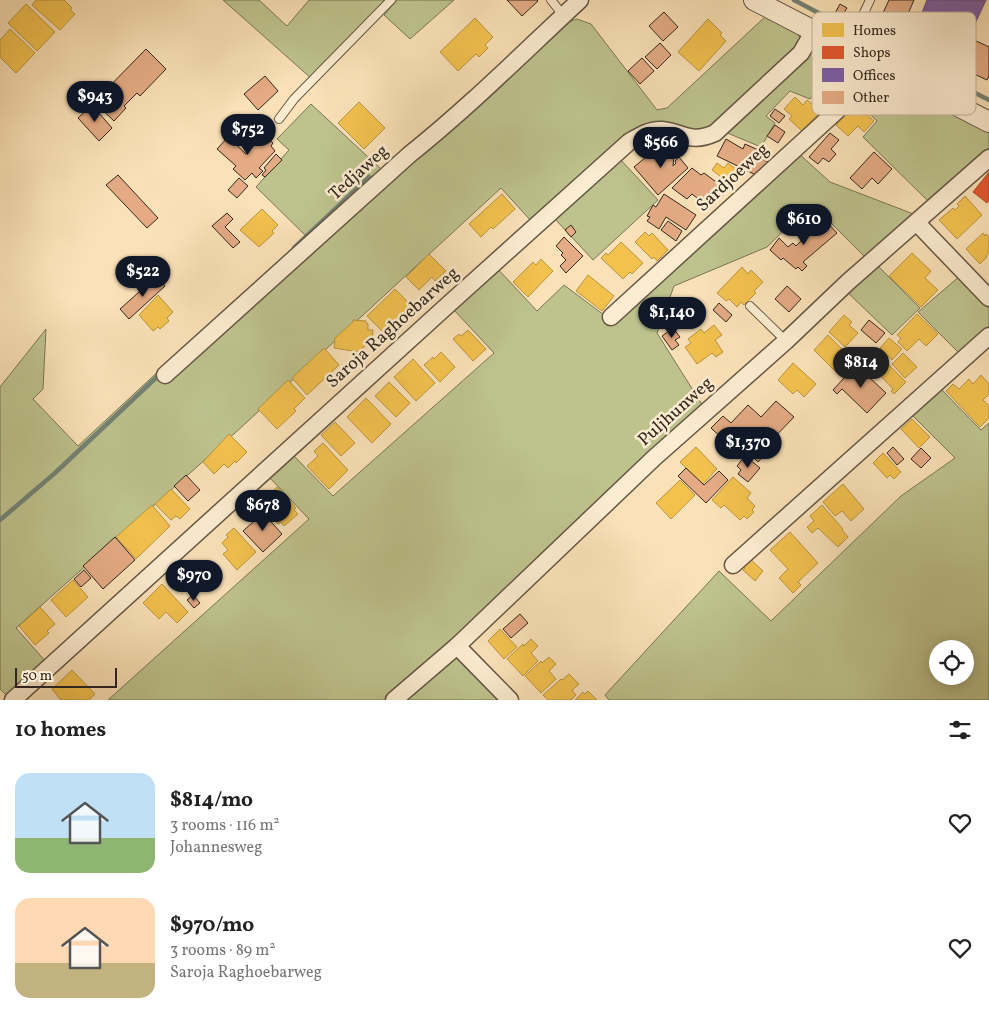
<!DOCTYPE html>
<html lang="en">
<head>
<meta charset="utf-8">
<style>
	body { margin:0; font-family:Vollkorn,serif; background:#f6f6f6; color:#222; height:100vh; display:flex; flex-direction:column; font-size:19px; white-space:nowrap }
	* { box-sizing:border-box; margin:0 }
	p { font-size:16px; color:#767676 }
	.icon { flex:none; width:28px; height:28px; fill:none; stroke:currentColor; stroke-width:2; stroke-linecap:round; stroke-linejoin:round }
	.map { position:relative; height:700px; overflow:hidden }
	.sheet { display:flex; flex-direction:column; background:#fff; flex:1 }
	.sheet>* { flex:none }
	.tools { position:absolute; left:929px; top:640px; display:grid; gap:10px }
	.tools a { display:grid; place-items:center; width:45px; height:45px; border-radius:50%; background:#fff; box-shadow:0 2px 12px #0003; font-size:25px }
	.scale { position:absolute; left:15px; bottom:12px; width:102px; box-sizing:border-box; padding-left:5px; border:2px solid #33271f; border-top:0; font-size:14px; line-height:18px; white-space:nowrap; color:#33271f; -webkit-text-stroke:4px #fcecd0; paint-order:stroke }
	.price { position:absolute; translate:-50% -42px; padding:0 11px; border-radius:18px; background:#111827; color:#fff; font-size:16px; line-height:32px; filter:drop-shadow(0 1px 2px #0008) }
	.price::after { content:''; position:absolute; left:50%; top:30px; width:15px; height:11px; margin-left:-8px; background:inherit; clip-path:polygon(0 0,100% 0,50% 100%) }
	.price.selected { background:#222; color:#fff }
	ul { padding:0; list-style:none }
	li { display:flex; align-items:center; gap:15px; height:125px; padding:0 15px }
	li span { display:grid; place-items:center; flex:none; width:140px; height:100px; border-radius:15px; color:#555 }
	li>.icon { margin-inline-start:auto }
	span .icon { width:60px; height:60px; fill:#fffc; stroke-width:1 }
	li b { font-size:21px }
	h2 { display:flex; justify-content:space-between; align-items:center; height:60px; padding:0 15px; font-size:21px }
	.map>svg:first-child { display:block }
	.green { fill:#bec38e; stroke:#787556; fill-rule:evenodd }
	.homes { fill:#f2c14e; stroke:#b99340 }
	.shops { fill:#e4572e; stroke:#af492a }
	.offices { fill:#7b5ea7; stroke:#654e7e }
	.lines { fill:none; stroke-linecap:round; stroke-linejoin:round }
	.stream { stroke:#738275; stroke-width:4.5 }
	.building { fill:#e4ab84; stroke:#33271f }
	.service-casing { stroke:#655645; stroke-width:10 }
	.minor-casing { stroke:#655645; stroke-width:19 }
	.tertiary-casing { stroke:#655645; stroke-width:22 }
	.service { stroke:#fcecd0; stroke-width:8 }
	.minor { stroke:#fcecd0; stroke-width:16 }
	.tertiary { stroke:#fcecd0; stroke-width:20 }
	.labels { text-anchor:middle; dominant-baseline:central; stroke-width:5; stroke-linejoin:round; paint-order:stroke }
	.street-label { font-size:18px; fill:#33271f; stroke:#fcecd0 }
	.key { fill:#fcecd0; stroke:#c0b19b; stroke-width:1 }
	.key-label { font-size:14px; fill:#33271f }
</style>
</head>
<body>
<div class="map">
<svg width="989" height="700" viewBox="0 0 989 700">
	<rect width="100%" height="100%" fill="#fae1b7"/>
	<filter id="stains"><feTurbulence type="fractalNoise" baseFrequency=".004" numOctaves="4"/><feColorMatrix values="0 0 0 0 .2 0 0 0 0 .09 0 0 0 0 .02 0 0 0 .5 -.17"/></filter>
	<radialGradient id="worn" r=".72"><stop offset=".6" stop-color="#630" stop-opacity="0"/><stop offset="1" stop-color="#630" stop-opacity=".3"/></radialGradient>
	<g class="green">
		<path d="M 223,0 L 259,0 L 287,26 L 309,0 L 386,0 L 312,79 Z"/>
		<path d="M 397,0 L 454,0 L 410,39 L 384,15 Z"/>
		<path d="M 766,16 L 797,33 L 802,41 L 800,46 L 707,132 L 667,124 L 532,222 L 501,188 L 235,433 L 16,628 L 47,663 L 9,698 L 0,689 L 0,387 L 46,329 L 43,389 L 33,399 L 78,446 L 206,327 L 209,331 L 309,239 L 256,187 L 289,150 L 277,139 L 311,104 L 381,169 L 389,179 L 562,24 L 577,19 L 591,24 L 657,110 L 667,108 Z"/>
		<path d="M 818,43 L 866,68 L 868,72 L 836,105 L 826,102 L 825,99 L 832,89 L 822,82 L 810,99 L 790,91 L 766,116 L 775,123 L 761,147 L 725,132 L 815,44 Z"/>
		<path d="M 880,75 L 989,131 L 989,149 L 931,204 L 863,137 L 877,121 L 853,98 Z"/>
		<path d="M 797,152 L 830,182 L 916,215 L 868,260 L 827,219 L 809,206 L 767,247 L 674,286 L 657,333 L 703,406 L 387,700 L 108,700 L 309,519 L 269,477 L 292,454 L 333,496 L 494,353 L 453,309 L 496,267 L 537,311 L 564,285 L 612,321 Z"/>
		<path d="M 620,159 L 658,200 L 593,260 L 555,219 Z"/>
		<path d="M 877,265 L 920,308 L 892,335 L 847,292 Z"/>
		<path d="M 961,275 L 989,304 L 989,332 L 963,357 L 918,312 Z"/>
		<path d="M 939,387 L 981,430 L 989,423 L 989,700 L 609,700 L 605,695 L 719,571 L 771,621 L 901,496 L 955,458 L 912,415 ZM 938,649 L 965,649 L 965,676 L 938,676 Z"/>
		<path d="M 456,654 L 503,700 L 404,700 Z"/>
	</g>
	<g class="homes">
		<path d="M 36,0 L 64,0 L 72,8 L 70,10 L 75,14 L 60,30 L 32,5 Z"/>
		<path d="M 26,4 L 55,32 L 37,51 L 8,23 Z"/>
		<path d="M 475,18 L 493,37 L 485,45 L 488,48 L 479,57 L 476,54 L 458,71 L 440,52 Z"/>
		<path d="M 708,19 L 722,33 L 720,35 L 726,41 L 699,71 L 678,52 Z"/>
		<path d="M 10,29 L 35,53 L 16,73 L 0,57 L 0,40 Z"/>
		<path d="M 795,97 L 803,105 L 807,100 L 813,105 L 815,103 L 822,110 L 802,131 L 789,119 L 792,116 L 784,109 Z"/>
		<path d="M 359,102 L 385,128 L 364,149 L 338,123 Z"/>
		<path d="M 855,104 L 874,121 L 864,132 L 858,126 L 848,136 L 836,125 Z"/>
		<path d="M 717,163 L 724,168 L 728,163 L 742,174 L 733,186 L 712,170 Z"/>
		<path d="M 502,194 L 515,209 L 493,229 L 491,227 L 481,237 L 469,224 Z"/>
		<path d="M 965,196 L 982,215 L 957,239 L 939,220 L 953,208 L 955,210 L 959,206 L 957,204 Z"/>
		<path d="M 262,209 L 278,225 L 272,231 L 274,233 L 259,247 L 240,230 Z"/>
		<path d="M 645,232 L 649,236 L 652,233 L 668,250 L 657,261 L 654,257 L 652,259 L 635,242 Z"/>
		<path d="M 983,233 L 985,236 L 986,234 L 989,237 L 989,253 L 986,256 L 987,257 L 980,264 L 966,249 Z"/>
		<path d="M 621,242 L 643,263 L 632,274 L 630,272 L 623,279 L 601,258 L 606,253 L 608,255 Z"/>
		<path d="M 912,253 L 931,271 L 925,278 L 938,290 L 921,307 L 889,276 Z"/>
		<path d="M 429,254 L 446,271 L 435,281 L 432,277 L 419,290 L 406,277 Z"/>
		<path d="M 541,259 L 553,271 L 528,297 L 513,282 L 533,262 L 536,265 Z"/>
		<path d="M 742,267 L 748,274 L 751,270 L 763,282 L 754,291 L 756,293 L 744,305 L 741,302 L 737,307 L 729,299 L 726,301 L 717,293 Z"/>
		<path d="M 588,275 L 614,296 L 602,311 L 576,291 Z"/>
		<path d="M 395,289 L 417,311 L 389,338 L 367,316 Z"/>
		<path d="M 158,295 L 173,312 L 167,318 L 169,321 L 160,329 L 158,327 L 153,331 L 139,315 Z"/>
		<path d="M 917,314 L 938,334 L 926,346 L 919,339 L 907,351 L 898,342 L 901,338 L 897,335 Z"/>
		<path d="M 844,315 L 852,322 L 849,325 L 858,333 L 845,347 L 829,332 Z"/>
		<path d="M 353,320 L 366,321 L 366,323 L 368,324 L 368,330 L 373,330 L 372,341 L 366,340 L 365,346 L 358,352 L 334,348 L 335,338 L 353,322 Z"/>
		<path d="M 714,325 L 722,335 L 715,340 L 723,352 L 716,357 L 712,353 L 697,364 L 685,347 L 691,343 L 688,339 L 701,329 L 704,333 Z"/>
		<path d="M 468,330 L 486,349 L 473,361 L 453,339 L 459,334 L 461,336 Z"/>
		<path d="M 828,335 L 848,355 L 845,358 L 848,361 L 837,373 L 814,350 Z"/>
		<path d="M 889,338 L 902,349 L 892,360 L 880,348 Z"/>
		<path d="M 324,348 L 339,365 L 307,395 L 292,378 Z"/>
		<path d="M 878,350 L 889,361 L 887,363 L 906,382 L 894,394 L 891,391 L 893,389 L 876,371 L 872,375 L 862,365 Z"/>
		<path d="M 441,352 L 455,367 L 440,382 L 424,365 L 433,357 L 434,359 Z"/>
		<path d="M 903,353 L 917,367 L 905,378 L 892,364 Z"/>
		<path d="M 413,359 L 435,383 L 416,401 L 394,377 Z"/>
		<path d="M 793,363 L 816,384 L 804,397 L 797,390 L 793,394 L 778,380 Z"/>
		<path d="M 981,375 L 989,384 L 989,394 L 983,400 L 989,406 L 989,418 L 980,427 L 946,391 L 953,384 L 959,389 L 969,379 L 973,384 Z"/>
		<path d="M 288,380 L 305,398 L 294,409 L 296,411 L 277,429 L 258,409 Z"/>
		<path d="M 389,382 L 410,403 L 396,417 L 375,396 Z"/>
		<path d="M 366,398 L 391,424 L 372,443 L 347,417 Z"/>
		<path d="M 912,419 L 930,437 L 919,448 L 901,429 Z"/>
		<path d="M 335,422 L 355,443 L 341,456 L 321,435 Z"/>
		<path d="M 229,434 L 247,452 L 236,463 L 235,461 L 228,468 L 224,464 L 214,474 L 203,462 Z"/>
		<path d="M 323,443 L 348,470 L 329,489 L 307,466 L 318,456 L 314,451 Z"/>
		<path d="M 696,447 L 717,469 L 702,485 L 680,462 Z"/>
		<path d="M 883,453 L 901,472 L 894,479 L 890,475 L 887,478 L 873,463 Z"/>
		<path d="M 733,477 L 751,493 L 747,498 L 755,506 L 752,510 L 754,512 L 747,519 L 744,516 L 740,520 L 724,505 L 721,508 L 712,500 Z"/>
		<path d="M 680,480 L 695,495 L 671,519 L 656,503 Z"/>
		<path d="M 843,484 L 864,509 L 851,521 L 842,511 L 835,516 L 823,502 Z"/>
		<path d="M 277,487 L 296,508 L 294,510 L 298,514 L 284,526 L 281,522 L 278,524 L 260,503 Z"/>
		<path d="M 171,489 L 190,509 L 180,519 L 176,516 L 171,520 L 155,504 Z"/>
		<path d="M 152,505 L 170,526 L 136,559 L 116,537 Z"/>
		<path d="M 822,505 L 843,529 L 842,530 L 848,537 L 838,547 L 818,528 L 812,533 L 807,527 L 814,521 L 810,516 Z"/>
		<path d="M 234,528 L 256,552 L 237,570 L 223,554 L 228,550 L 222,543 L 228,537 L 226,535 Z"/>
		<path d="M 790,532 L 818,563 L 798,582 L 801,585 L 793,593 L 779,578 L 788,569 L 770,550 Z"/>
		<path d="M 749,558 L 763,571 L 755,581 L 743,570 L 745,568 L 742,566 Z"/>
		<path d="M 73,580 L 88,597 L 66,617 L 51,600 Z"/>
		<path d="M 162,584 L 188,612 L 177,623 L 166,612 L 159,619 L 143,603 Z"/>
		<path d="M 40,607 L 55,624 L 47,631 L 49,633 L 35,645 L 19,626 Z"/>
		<path d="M 500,629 L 517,647 L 504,659 L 488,641 Z"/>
		<path d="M 531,639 L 538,646 L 531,653 L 538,661 L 523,676 L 507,659 L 523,644 L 524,646 Z"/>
		<path d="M 549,657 L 556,664 L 549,671 L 556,679 L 541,693 L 525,676 L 541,661 L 542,663 Z"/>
		<path d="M 72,670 L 95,694 L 89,700 L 61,700 L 52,689 Z"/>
		<path d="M 569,674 L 579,684 L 572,690 L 576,695 L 571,700 L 548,700 L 543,695 L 561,679 L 562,680 Z"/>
		<path d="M 588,691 L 597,700 L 575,700 L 583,692 L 585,694 Z"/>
	</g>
	<path class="shops" d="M 989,172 L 989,200 L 987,203 L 973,192 Z"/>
	<path class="offices" d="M 927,0 L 986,0 L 969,37 L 921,15 Z"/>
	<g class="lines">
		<g class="stream">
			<path d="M 794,0 L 847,28"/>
			<path d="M 865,37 L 989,100"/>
			<path d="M 294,248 L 369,177"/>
			<path d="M 0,520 L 55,473 L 161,373"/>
		</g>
	</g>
	<g class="building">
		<path d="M 507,0 L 537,0 L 538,1 L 522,16 Z"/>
		<path d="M 889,0 L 914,0 L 904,23 L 883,13 Z"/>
		<path d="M 840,4 L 847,8 L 842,16 L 835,13 Z"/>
		<path d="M 664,12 L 678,27 L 663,41 L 649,26 Z"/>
		<path d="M 921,15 L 989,47 L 989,76 L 987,80 L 908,43 Z"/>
		<path d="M 660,43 L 671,55 L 657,69 L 645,57 Z"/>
		<path d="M 146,49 L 166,69 L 140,96 L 137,93 L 124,106 L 126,108 L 114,121 L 94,102 Z"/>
		<path d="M 642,58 L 654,71 L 640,84 L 628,71 Z"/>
		<path d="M 265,76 L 278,91 L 258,110 L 244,94 Z"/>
		<path d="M 92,105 L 112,128 L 99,141 L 78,118 Z"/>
		<path d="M 775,109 L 785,116 L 779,123 L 770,116 Z"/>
		<path d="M 775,125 L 785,132 L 778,143 L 767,136 Z"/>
		<path d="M 830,133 L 839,140 L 831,149 L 836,154 L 829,162 L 823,158 L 818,164 L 809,157 Z"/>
		<path d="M 264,135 L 273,143 L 271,146 L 275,151 L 259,168 L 263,171 L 256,178 L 252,173 L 245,180 L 233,169 L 236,166 L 217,149 L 228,137 L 246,154 Z"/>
		<path d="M 726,139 L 743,149 L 745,144 L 765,153 L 762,159 L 768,162 L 756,175 L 717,156 Z"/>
		<path d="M 658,147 L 667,148 L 674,155 L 673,166 L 676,163 L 675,161 L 679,157 L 688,168 L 658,195 L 634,167 Z"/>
		<path d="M 874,152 L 892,169 L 878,184 L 872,178 L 862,189 L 850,178 Z"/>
		<path d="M 276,154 L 282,160 L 265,177 L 262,175 L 266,170 L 264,168 Z"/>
		<path d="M 692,168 L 701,175 L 704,173 L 727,190 L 719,200 L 710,193 L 702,202 L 692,194 L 687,199 L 672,188 Z"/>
		<path d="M 118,175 L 158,218 L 147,228 L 106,185 Z"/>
		<path d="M 239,178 L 248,186 L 237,198 L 228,190 Z"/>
		<path d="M 664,194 L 696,215 L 686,230 L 666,217 L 659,229 L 647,221 L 650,217 L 647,216 L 653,205 L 656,207 Z"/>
		<path d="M 227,213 L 233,219 L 225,227 L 240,242 L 233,248 L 212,226 Z"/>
		<path d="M 825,220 L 837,233 L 803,262 L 807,266 L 802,271 L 798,267 L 796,269 L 783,258 L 781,260 L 770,250 L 779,238 L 788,247 L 793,243 L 796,246 L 808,234 L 805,231 L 812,225 L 815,229 Z"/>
		<path d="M 668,221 L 682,231 L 676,241 L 661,230 Z"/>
		<path d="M 571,225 L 576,232 L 571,237 L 565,230 Z"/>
		<path d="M 564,237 L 583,256 L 566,273 L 560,266 L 566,260 L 561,255 L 563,253 L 556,246 Z"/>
		<path d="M 157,276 L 165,286 L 129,319 L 120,309 Z"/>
		<path d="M 787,286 L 801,299 L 789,312 L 775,299 Z"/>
		<path d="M 719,303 L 732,315 L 726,322 L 713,310 Z"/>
		<path d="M 869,320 L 885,333 L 876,343 L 861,330 Z"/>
		<path d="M 673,328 L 680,337 L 675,340 L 679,345 L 672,350 L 662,336 Z"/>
		<path d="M 856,365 L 886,393 L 867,413 L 842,389 L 837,394 L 833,390 Z"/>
		<path d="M 776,401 L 794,417 L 766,446 L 770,449 L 758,462 L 752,456 L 750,457 L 736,444 L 740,439 L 730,430 L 722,438 L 711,428 L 723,416 L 731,423 L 748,405 L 761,417 Z"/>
		<path d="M 893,447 L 904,459 L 897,465 L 887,453 Z"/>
		<path d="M 921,448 L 931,458 L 921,468 L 911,459 Z"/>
		<path d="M 745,456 L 760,468 L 748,482 L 738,474 L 741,470 L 737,466 Z"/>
		<path d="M 686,468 L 704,485 L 719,471 L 728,480 L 706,503 L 678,476 Z"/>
		<path d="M 186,475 L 200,490 L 188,501 L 174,486 Z"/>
		<path d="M 263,513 L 282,534 L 263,552 L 243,531 Z"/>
		<path d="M 115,537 L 135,560 L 103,589 L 83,566 Z"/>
		<path d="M 84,570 L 91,578 L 81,587 L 74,579 Z"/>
		<path d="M 193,595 L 200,603 L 194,608 L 187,600 Z"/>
		<path d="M 520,614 L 528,623 L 511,638 L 503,629 Z"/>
	</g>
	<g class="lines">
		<g class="service-casing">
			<g id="service">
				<path d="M 551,0 L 563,15"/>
				<path d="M 848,47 L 870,0"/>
				<path d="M 279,119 L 294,99 L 391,0"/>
				<path d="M 750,306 L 786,341"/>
			</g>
		</g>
		<g class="minor-casing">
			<g id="minor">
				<path d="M 917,223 L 989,298"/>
				<path d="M 611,317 L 853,96 L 869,78 L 876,64"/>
				<path d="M 165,375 L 409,155 C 469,107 523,53 580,0"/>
				<path d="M 733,565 L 989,336"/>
				<path d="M 457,646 L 510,700"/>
				<path d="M 13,700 L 450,303 L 629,142 C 639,136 650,129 662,130 C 686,133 690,144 715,133 L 801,53 L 813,32"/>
				<path d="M 394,700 L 457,646 L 654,458 L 786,341 L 848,282 L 989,158"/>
			</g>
		</g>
		<g class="tertiary-casing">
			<path id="tertiary" d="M 754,0 L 989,122"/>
		</g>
		<use href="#service" class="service"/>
		<use href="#minor" class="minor"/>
		<use href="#tertiary" class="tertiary"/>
	</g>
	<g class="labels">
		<g class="street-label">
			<text transform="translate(359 173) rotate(-42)">Tedjaweg</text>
			<text transform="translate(733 178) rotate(-43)">Sardjoeweg</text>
			<text transform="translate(393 328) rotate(-42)">Saroja Raghoebarweg</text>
			<text transform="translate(676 412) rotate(-42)">Puljhunweg</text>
		</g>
	</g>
	<rect x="812" y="12" width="164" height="103" rx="8" class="key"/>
	<rect x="822" y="23" width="22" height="14" fill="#f2c14e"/>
	<rect x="822" y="46" width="22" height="13" fill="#e4572e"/>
	<rect x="822" y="68" width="22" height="14" fill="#7b5ea7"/>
	<rect x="822" y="91" width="22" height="13" fill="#e4ab84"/>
	<g class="key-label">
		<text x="853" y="35">Homes</text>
		<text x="853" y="57">Shops</text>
		<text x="853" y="80">Offices</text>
		<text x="853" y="102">Other</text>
	</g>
	<rect width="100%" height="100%" filter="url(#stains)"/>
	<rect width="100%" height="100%" fill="url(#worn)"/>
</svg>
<div class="tools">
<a><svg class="icon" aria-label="locate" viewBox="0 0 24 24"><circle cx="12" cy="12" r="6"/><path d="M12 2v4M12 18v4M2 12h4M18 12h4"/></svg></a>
</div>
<div class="scale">50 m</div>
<b class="price" style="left:95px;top:123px">$943</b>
<b class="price" style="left:248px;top:156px">$752</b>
<b class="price" style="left:661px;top:169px">$566</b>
<b class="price" style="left:804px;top:246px">$610</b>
<b class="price" style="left:143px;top:298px">$522</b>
<b class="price" style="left:672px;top:339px">$1,140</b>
<b class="price selected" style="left:861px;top:389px">$814</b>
<b class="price" style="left:748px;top:469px">$1,370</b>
<b class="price" style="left:263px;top:532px">$678</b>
<b class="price" style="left:194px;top:602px">$970</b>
</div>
<section class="sheet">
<h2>10 homes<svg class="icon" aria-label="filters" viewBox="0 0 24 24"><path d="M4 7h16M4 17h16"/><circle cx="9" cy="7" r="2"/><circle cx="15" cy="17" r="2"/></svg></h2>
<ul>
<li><span style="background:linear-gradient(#bfe0f5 65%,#8fb573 0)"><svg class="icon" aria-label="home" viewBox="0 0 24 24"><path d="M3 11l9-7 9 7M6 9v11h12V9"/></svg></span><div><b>$814/mo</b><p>3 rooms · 116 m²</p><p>Johannesweg</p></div><svg class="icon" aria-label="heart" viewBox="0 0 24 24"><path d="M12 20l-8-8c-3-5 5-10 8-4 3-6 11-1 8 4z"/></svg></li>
<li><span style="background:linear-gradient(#ffd9b3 65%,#c2b280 0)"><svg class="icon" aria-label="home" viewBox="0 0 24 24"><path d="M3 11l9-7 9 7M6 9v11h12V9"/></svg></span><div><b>$970/mo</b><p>3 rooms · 89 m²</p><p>Saroja Raghoebarweg</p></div><svg class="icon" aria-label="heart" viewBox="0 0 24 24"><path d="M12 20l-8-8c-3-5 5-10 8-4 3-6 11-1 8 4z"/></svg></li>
</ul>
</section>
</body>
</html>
